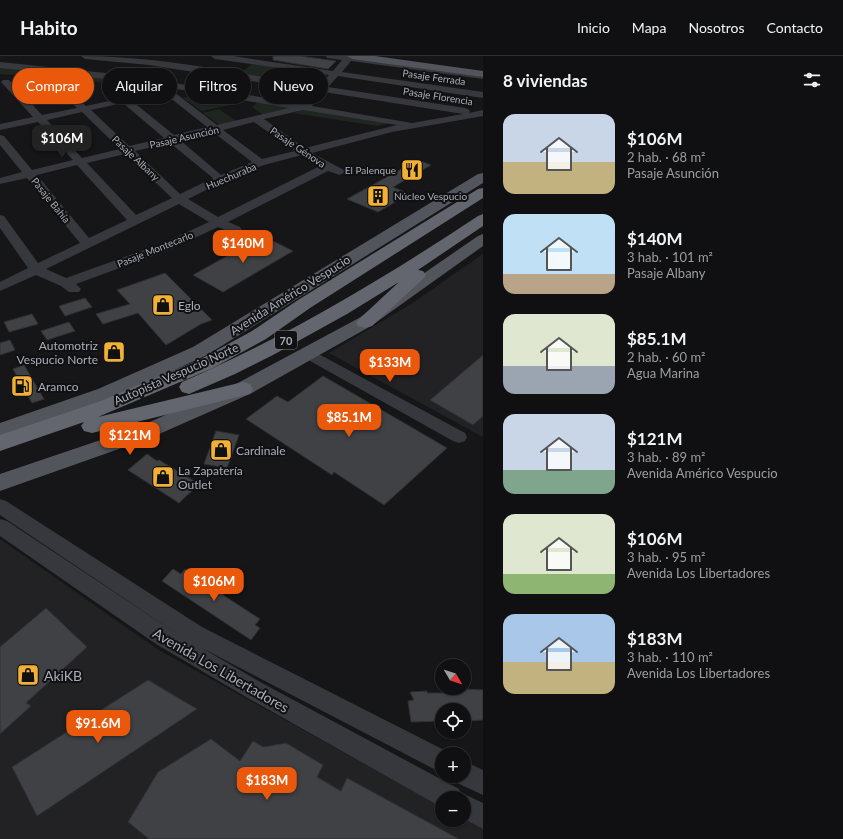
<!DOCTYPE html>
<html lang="es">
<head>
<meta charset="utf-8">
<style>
	body { margin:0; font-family:Lato,sans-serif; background:#1e1e20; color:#f1f3f6; height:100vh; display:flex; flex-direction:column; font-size:15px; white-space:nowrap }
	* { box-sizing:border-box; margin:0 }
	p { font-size:13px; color:#9c9d9f }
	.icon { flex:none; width:22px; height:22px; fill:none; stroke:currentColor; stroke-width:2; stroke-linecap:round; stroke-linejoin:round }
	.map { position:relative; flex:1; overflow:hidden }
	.drawer { display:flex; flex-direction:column; background:#101012; width:360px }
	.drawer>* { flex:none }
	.banner { position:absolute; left:12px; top:12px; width:380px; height:36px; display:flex; gap:8px }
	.needle { width:26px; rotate:129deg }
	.fabs { position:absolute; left:435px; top:603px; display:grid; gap:8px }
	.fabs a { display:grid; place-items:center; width:36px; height:36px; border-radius:50%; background:#101012; box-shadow:0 1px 3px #0004,0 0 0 1px #303032; font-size:20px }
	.price { position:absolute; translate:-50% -34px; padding:0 9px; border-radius:8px; background:#ea580c; color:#fff; font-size:13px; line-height:26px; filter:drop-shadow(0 1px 2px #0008) }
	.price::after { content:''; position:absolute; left:50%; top:24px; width:12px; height:9px; margin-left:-6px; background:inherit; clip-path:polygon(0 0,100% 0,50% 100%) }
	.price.current { background:#222; color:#fff }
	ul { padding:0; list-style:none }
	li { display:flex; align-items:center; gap:12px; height:100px; padding:0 20px }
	li span { display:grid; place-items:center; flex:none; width:112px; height:80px; border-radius:12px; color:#555 }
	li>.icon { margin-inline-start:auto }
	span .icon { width:48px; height:48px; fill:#fffc; stroke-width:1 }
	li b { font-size:17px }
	h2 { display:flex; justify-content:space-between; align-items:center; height:48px; padding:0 20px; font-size:17px }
	.tag { padding:0 14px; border-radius:18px; background:#101012; box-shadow:0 1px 3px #0004,0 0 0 1px #303032; font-size:14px; line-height:36px }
	.tag.current { background:#ea580c; color:#fff }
	header { display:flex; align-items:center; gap:24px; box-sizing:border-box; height:56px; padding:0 20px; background:#101012; border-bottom:1px solid #303032 }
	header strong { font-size:19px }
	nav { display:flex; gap:22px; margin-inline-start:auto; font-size:14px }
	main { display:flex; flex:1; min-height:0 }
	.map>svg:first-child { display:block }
	.built { fill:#222225 }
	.green { fill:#1e261f }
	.building { fill:#404145; stroke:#303034 }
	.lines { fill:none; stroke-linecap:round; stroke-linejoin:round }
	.minor { fill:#37383d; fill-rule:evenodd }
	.major { fill:#53555c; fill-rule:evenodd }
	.highway { fill:#63666e; fill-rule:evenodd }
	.labels { text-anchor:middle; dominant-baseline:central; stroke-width:4; stroke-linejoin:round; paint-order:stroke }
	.far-street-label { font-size:10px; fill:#a8adb8; stroke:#111113 }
	.far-poi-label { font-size:10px; fill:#a8adb8; stroke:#111113; text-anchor:end }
	.shield { fill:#111113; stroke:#7b7e86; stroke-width:1 }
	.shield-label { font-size:11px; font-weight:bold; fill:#a8adb8 }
	.street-label { font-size:12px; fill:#a8adb8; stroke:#111113 }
	.poi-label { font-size:12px; fill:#a8adb8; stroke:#111113; text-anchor:start }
	.near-street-label { font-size:14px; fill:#a8adb8; stroke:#111113 }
	.near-poi-label { font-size:14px; fill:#a8adb8; stroke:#111113; text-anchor:start }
</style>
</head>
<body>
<header>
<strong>Habito</strong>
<nav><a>Inicio</a><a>Mapa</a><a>Nosotros</a><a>Contacto</a></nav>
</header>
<main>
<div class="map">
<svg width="483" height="783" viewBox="0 0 483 783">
	<rect width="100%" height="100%" fill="#161618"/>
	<g class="built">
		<path d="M 483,198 L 483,381 L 329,297 L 411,248 Z"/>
		<path d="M 0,483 L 157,593 L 442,751 L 442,764 L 464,764 L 464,763 L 483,773 L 483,783 L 0,783 Z"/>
	</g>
	<g class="green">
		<path d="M 252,8 L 327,19 L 318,29 L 241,17 Z"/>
		<path d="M 0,11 L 37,16 L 27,20 L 0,18 Z"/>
		<path d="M 63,16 L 166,29 L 159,35 L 59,20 Z"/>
		<path d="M 186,41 L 230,49 L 202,55 L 183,42 Z"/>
		<path d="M 259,45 L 294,51 L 263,59 L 252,51 Z"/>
		<path d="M 219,53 L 236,65 L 220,69 L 203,57 Z"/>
		<path d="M 306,53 L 391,67 L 377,70 L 293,57 Z"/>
	</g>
	<g class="building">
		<path d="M 273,0 L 300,0 L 336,5 L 328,13 L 273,4 Z"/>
		<path d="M 418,104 L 431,109 L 393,131 L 409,138 L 378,156 L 347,143 Z"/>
		<path d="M 263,180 L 293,195 L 223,236 L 193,219 Z"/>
		<path d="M 165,217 L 212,264 L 201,268 L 166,289 L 138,257 L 103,268 L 96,258 L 130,248 L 117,234 Z"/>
		<path d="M 85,242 L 92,251 L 65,260 L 59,250 Z"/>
		<path d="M 32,258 L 38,268 L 9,276 L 4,266 Z"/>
		<path d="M 69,266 L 75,275 L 47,284 L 41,275 Z"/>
		<path d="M 10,284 L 15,294 L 0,299 L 0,287 Z"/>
		<path d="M 483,299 L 483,360 L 473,369 L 430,344 Z"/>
		<path d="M 24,309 L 44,343 L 32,347 L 13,313 Z"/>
		<path d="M 323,320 L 411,371 L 447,392 L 384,449 L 334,416 L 332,419 L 246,363 L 277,340 L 288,346 Z"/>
		<path d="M 216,375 L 239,379 L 227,412 L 204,408 Z"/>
		<path d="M 147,398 L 157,405 L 159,404 L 199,428 L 179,447 L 128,414 Z"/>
		<path d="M 173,513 L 181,518 L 185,513 L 210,530 L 215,525 L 228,533 L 223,539 L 260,563 L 255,569 L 260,572 L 251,584 L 162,525 Z"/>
		<path d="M 46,552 L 87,591 L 26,647 L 31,650 L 0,678 L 0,591 Z"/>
		<path d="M 148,624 L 197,653 L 37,760 L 12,711 Z"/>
		<path d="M 445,632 L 483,634 L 483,664 L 464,665 L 464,654 L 442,654 L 442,665 L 411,666 L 408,645 L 414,644 L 410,636 L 427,635 L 427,637 L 446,637 Z"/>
		<path d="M 211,683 L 240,705 L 253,685 L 263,691 L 286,687 L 323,709 L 317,721 L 341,735 L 347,722 L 459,783 L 149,783 L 128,766 L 158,716 Z"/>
	</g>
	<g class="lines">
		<g class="minor">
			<path d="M 81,0 C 161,0 241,18 320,30 L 329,19 L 215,3 L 211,0 L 233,0 L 333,15 L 342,4 L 327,2 L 326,0 L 349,0 L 483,17 L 483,23 L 351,5 L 342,16 L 483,36 L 483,42 L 338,20 L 328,31 L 465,52 L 468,53 L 470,55 L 469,57 L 483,54 L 483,60 L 392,76 L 312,97 L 344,114 L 345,116 L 340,119 L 328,115 L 228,166 L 240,171 L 242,174 L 240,177 L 232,177 L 218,171 L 169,194 L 76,228 L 81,233 L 79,236 L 69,236 L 61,230 L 36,219 L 0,235 L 0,226 L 28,212 L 0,172 L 0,159 L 4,160 L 38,207 L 80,187 L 27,122 L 0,128 L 0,122 L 22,116 L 0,89 L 0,79 L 4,80 L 32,114 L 73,104 L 38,66 L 0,74 L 0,68 L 33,61 L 1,26 L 3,24 L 9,24 L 42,59 L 77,52 L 50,26 L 48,21 L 49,17 L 0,12 L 0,6 L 125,19 L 303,48 L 315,35 L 149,9 L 85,3 ZM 58,18 L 125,25 L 162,31 L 151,36 L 86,50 L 57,23 ZM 171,32 L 289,52 L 217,69 L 170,33 ZM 324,36 L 463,58 L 412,67 L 312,50 ZM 164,37 L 207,71 L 174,79 L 132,45 ZM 123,47 L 164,82 L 129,90 L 91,54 ZM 303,54 L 397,69 L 305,92 L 264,63 ZM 82,56 L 120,93 L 82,102 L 47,64 ZM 254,66 L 295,95 L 262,103 L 223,74 ZM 213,76 L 252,106 L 221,119 L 180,84 ZM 170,87 L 213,122 L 180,138 L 135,95 ZM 125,98 L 172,142 L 136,159 L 87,107 ZM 302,99 L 320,110 L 218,161 L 188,143 L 224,125 L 264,109 ZM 77,109 L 127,164 L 89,182 L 37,119 ZM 179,148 L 209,166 L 161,188 L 66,222 L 46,213 Z"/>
			<path d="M 308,293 L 313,295 L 465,377 L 467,381 L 465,385 L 459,387 L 453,385 L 303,301 L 301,298 L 303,295 Z"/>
			<path d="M 0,443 L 6,445 L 202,571 L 450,697 L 451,698 L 442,698 L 442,717 L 434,713 L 200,591 L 262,627 L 459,733 L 461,739 L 464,738 L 483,747 L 483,773 L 464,763 L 464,742 L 442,742 L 441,751 L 246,641 L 156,588 L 0,480 L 0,463 L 7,465 L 182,581 L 0,459 Z"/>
			<path d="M 464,705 L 483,714 L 483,739 L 455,726 L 453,720 L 464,720 Z"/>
		</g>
		<g class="major">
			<path d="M 347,0 L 375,0 L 483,15 L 483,21 L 352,3 Z"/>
			<path d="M 483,117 L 483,127 L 207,299 L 112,343 L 43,368 L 0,381 L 0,367 L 98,333 L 193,291 L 478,118 Z"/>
			<path d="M 483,178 L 483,190 L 371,270 L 250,338 L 150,382 L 0,435 L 0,418 L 136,372 L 236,328 L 359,262 L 478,180 Z"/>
		</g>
		<g class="highway">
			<path d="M 483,132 L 483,142 L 310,252 L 266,283 L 213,312 L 98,361 L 243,326 L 250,328 L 253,333 L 250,338 L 92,377 L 84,375 L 81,370 L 84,366 L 0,395 L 0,379 L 98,346 L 199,304 L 252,275 L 298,244 L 478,133 Z"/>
			<path d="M 483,158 L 483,170 L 418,214 L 423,215 L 426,219 L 423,223 L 372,270 L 365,272 L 358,270 L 356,266 L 399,226 L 347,258 L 273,299 L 235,318 L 189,338 L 182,336 L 179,331 L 182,326 C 286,281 383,223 478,160 Z"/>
		</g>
	</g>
	<defs>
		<g id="restaurant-square" transform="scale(1.15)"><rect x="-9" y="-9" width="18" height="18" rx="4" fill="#f2b134" stroke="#111113"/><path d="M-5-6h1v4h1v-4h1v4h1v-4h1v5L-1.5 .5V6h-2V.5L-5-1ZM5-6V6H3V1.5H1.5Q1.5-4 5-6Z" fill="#111"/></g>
		<g id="building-square" transform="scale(1.15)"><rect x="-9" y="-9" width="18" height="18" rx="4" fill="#f2b134" stroke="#111113"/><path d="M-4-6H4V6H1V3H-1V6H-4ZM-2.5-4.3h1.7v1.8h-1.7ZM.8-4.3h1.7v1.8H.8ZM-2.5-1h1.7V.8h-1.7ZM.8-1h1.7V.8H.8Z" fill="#111"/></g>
		<g id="shop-square" transform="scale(1.15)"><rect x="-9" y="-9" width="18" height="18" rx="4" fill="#f2b134" stroke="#111113"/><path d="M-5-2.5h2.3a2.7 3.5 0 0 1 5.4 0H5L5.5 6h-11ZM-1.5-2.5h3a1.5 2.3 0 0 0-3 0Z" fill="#111"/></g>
		<g id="fuel-square" transform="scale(1.15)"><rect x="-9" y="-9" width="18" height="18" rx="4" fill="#f2b134" stroke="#111113"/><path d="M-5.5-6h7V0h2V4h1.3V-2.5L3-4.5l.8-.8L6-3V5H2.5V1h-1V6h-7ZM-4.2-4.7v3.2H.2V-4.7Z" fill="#111"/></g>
	</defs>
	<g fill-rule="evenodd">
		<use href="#restaurant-square" x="412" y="114"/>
		<use href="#building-square" x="378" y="140"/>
		<use href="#shop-square" x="163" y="249"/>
		<use href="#shop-square" x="114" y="296"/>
		<use href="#fuel-square" x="22" y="330"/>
		<use href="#shop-square" x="221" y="394"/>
		<use href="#shop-square" x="163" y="421"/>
		<use href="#shop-square" x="28" y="619"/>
	</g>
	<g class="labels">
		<g class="far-street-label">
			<text transform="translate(434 21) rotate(8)">Pasaje Ferrada</text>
			<text transform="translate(438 40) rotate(9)">Pasaje Florencia</text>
			<text transform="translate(184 81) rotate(-13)">Pasaje Asunción</text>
			<text transform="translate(298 91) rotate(34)">Pasaje Génova</text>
			<text transform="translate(136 102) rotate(43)">Pasaje Albany</text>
			<text transform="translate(231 120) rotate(-23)">Huechuraba</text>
			<text transform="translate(51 144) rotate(51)">Pasaje Bahía</text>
			<text transform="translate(155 193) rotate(-22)">Pasaje Montecarlo</text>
		</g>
		<g class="far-poi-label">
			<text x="396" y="114">El Palenque</text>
			<text x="394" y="140" text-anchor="start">Núcleo Vespucio</text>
		</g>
		<rect class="shield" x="275" y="275" width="22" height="18" rx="3"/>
		<g class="shield-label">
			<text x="286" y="284">70</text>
		</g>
		<g class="street-label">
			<text transform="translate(290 239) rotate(-32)">Avenida Américo Vespucio</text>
			<text transform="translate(176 318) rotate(-24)">Autopista Vespucio Norte</text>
		</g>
		<g class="poi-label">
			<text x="178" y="249">Eglo</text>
			<text x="98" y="289" text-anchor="end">Automotriz<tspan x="98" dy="14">Vespucio Norte</tspan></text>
			<text x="38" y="330">Aramco</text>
			<text x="236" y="394">Cardinale</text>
			<text x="178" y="414">La Zapatería<tspan x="178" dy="14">Outlet</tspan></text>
		</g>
		<g class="near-street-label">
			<text transform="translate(221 614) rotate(30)">Avenida Los Libertadores</text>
		</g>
		<g class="near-poi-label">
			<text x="44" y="619">AkiKB</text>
		</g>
	</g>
</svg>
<div class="fabs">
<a><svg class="needle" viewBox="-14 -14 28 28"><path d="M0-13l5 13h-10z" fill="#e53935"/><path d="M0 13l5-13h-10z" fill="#9c9d9f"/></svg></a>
<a><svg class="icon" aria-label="locate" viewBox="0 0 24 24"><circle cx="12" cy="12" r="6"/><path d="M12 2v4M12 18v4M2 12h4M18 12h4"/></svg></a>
<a>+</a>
<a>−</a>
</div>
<b class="price current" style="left:62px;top:103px">$106M</b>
<b class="price" style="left:243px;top:208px">$140M</b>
<b class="price" style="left:390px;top:327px">$133M</b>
<b class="price" style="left:349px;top:382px">$85.1M</b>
<b class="price" style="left:130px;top:400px">$121M</b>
<b class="price" style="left:214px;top:546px">$106M</b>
<b class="price" style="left:98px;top:688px">$91.6M</b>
<b class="price" style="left:267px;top:745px">$183M</b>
<div class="banner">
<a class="tag current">Comprar</a>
<a class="tag">Alquilar</a>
<a class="tag">Filtros</a>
<a class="tag">Nuevo</a>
</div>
</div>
<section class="drawer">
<h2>8 viviendas<svg class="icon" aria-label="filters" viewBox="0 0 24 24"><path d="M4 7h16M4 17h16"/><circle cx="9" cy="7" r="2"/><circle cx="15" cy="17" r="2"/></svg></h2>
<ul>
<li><span style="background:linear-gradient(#c9d6e8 60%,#c2b280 0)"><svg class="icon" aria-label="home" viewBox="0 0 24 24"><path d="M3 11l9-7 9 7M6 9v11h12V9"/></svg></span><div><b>$106M</b><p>2 hab. · 68 m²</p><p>Pasaje Asunción</p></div></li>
<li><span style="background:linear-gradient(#bfe0f5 75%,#b9a48a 0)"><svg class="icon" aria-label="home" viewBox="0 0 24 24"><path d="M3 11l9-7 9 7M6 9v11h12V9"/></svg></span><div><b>$140M</b><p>3 hab. · 101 m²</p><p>Pasaje Albany</p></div></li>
<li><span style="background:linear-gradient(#dfe7d0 65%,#9aa5b1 0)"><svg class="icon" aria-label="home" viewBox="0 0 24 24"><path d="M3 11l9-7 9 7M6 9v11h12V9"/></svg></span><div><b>$85.1M</b><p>2 hab. · 60 m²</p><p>Agua Marina</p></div></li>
<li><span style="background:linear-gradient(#c9d6e8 70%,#7fa58c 0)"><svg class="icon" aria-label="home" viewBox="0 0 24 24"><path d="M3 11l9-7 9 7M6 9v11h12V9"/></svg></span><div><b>$121M</b><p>3 hab. · 89 m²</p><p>Avenida Américo Vespucio</p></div></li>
<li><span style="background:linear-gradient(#dfe7d0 75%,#8fb573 0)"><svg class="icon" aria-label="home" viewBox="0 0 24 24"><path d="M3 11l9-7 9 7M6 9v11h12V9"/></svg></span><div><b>$106M</b><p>3 hab. · 95 m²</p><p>Avenida Los Libertadores</p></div></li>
<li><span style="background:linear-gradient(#a9c7e8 60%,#c2b280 0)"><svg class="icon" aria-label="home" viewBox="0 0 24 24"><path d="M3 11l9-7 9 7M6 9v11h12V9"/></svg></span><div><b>$183M</b><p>3 hab. · 110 m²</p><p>Avenida Los Libertadores</p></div></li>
</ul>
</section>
</main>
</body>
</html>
